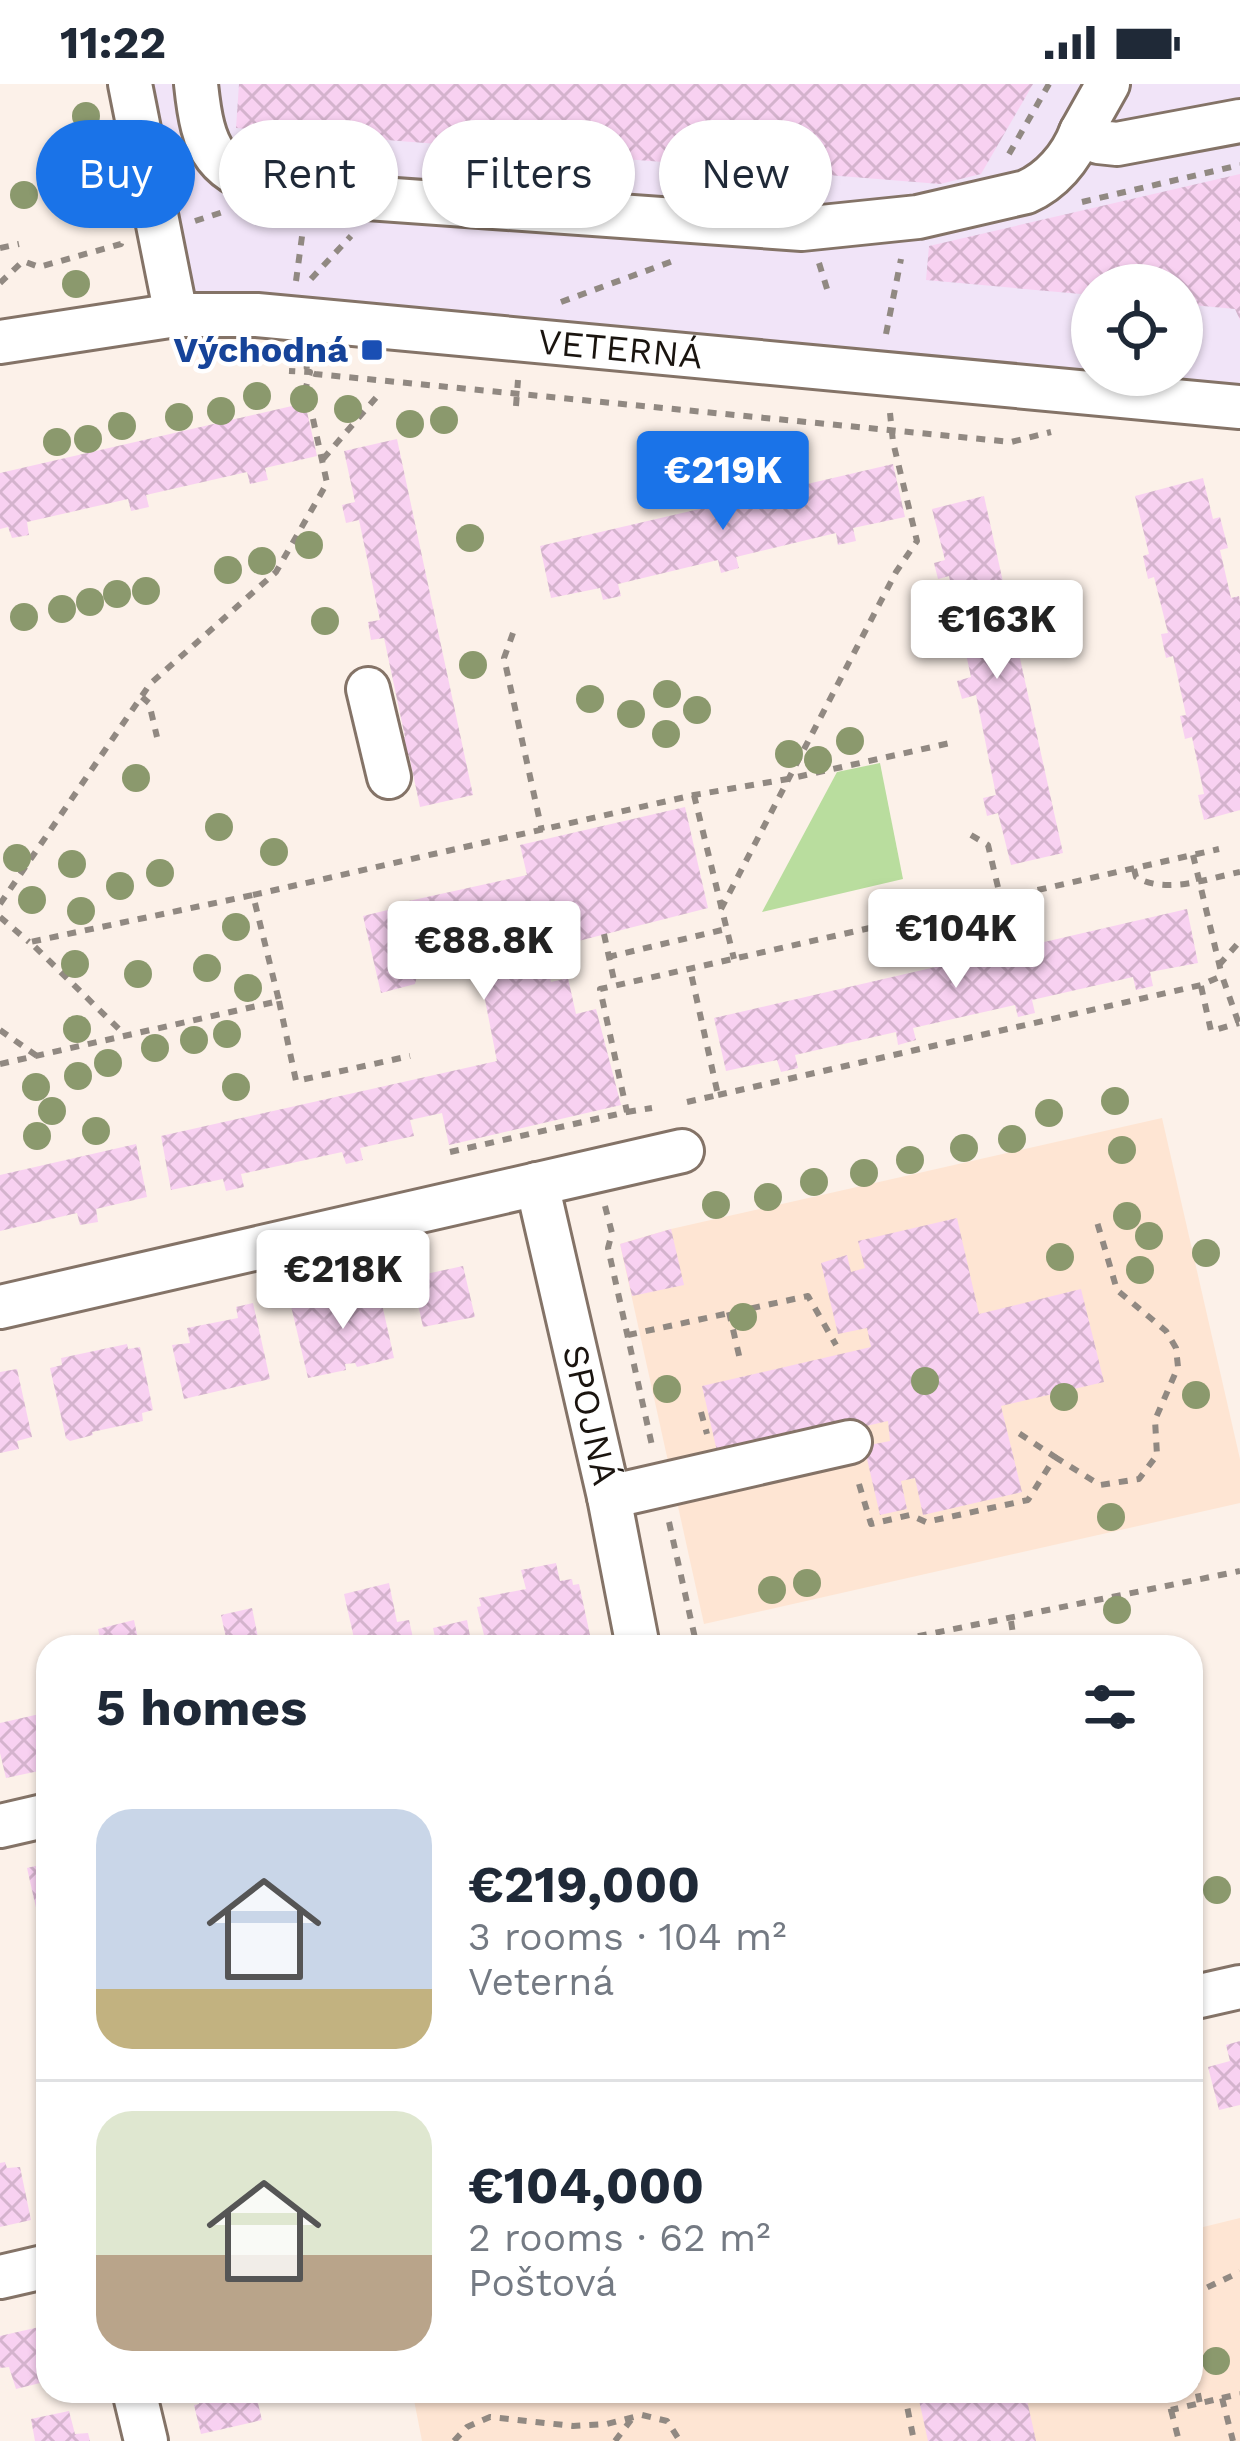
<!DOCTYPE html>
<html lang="en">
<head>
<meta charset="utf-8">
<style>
	body { margin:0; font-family:"Work Sans",sans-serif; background:#f2f2f3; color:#1f2937; height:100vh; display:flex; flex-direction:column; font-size:45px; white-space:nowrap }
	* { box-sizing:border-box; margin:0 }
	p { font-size:39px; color:#747a83 }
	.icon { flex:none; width:66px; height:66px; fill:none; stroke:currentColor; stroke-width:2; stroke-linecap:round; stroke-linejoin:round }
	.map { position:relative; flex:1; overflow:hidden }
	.side { position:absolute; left:36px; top:1551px; width:1167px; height:768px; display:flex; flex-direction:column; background:#fff; border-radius:36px; box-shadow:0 3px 9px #0004 }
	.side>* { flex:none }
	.hud { position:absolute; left:36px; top:36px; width:1170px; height:108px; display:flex; gap:24px }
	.buttons { position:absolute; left:1071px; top:180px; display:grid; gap:24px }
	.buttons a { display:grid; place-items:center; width:132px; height:132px; border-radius:50%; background:#fff; box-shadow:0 3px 9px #0004; font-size:60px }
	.price { position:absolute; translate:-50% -102px; padding:0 27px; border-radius:12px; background:#fff; color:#222; font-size:39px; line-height:78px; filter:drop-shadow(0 3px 6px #0008) }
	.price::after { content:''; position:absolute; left:50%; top:72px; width:36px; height:27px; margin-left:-18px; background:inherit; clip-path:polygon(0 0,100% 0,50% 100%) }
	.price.on { background:#1a73e8; color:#fff }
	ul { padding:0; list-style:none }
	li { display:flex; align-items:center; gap:36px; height:300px; padding:0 60px }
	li+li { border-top:3px solid #e0e1e3 }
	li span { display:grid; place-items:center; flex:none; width:336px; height:240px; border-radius:36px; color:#555 }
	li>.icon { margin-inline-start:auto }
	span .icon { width:144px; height:144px; fill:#fffc; stroke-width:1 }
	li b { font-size:51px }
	h2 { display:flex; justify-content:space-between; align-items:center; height:144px; padding:0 60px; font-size:51px }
	.chip { padding:0 42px; border-radius:54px; background:#fff; box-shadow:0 3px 9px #0004; font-size:42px; line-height:108px }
	.chip.on { background:#1a73e8; color:#fff }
	.status { display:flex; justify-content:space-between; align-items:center; height:84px; padding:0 60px; background:#fff; direction:ltr }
	.status svg { height:33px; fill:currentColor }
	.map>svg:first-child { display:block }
	.commercial { fill:#f1e4f8 }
	.built { fill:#fee5d3 }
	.park { fill:#b9dd9e }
	.building { fill:url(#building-cross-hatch) }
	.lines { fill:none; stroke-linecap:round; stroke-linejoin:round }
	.minor-casing { stroke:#847367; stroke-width:48 }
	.path { stroke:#918982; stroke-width:6; stroke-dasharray:9 9; stroke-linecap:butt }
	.minor { stroke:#fff; stroke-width:42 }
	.tree { fill:#8b996d }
	.transit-dot { fill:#1a4fb4; stroke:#fff; stroke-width:4.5 }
	.labels { text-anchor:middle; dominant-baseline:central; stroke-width:9; stroke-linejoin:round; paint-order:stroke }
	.street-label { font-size:36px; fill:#1a140f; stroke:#fff }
	.transit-label { font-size:36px; font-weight:bold; fill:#164399; stroke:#fff; text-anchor:end }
</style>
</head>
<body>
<div class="status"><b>11:22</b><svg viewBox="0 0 49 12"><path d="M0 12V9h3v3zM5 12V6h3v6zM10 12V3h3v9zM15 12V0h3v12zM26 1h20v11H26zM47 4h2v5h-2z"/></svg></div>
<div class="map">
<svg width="1240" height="2357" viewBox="0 0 1240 2357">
	<defs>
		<pattern id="building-cross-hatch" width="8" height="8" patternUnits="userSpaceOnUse" patternTransform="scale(3)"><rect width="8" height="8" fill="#f8d1f1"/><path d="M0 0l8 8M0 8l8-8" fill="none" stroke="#d4b3cd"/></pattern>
	</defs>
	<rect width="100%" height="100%" fill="#fcf1e9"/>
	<path class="commercial" d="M 122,0 L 1240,0 L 1240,303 L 1121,291 L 1182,291 L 1182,201 L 1092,201 L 1092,288 L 169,219 Z"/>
	<g class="built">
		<path d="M 1162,1034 L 1240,1375 L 1240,1419 L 704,1540 L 620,1160 L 671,1145 Z"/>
		<path d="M 1240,2134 L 1240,2357 L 422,2357 L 414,2316 L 456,2307 L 615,2307 L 618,2317 L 654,2307 L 1191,2307 L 1191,2146 Z"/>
	</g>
	<path class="park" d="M 880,679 L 903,795 L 762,828 L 837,688 Z"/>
	<g class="building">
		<path d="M 239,0 L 1033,0 L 981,90 L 940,100 L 236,44 Z"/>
		<path d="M 1240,90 L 1240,236 L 1235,225 L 1182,220 L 1182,201 L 1092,201 L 1092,211 L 926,196 L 929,162 Z"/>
		<path d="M 305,319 L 317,372 L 265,384 L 268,396 L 250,400 L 247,388 L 146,411 L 149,423 L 131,427 L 128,415 L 27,438 L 29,451 L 12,454 L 8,443 L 0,445 L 0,389 Z"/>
		<path d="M 397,355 L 473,711 L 420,723 L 409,671 L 396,674 L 393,657 L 405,653 L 384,554 L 371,556 L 368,538 L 380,536 L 359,436 L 346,439 L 342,421 L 355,418 L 344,367 Z"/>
		<path d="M 893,380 L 905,433 L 853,444 L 856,457 L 838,461 L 836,449 L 736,473 L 739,484 L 721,489 L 718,476 L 618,500 L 621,512 L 603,516 L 600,504 L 551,514 L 540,462 Z"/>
		<path d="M 1203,394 L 1213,435 L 1220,433 L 1228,464 L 1220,466 L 1231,514 L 1239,512 L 1240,518 L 1240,726 L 1204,736 L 1198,711 L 1204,710 L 1192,653 L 1185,655 L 1180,632 L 1186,631 L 1173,572 L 1166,574 L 1161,550 L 1168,549 L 1154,493 L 1148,495 L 1143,472 L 1149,470 L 1135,412 Z"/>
		<path d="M 984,412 L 1063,769 L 1011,781 L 998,729 L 987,732 L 983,714 L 996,711 L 976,611 L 962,615 L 957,597 L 971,593 L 949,492 L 938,495 L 934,479 L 945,476 L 932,425 Z"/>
		<path d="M 685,723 L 708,824 L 543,866 L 551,898 L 568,894 L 576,930 L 596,925 L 621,1021 L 449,1061 L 442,1029 L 410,1036 L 414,1052 L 360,1064 L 363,1076 L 346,1080 L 342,1068 L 241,1090 L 244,1103 L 226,1107 L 223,1095 L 171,1106 L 161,1052 L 497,977 L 478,880 L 417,892 L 415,900 L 381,909 L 363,832 L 396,824 L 395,820 L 527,791 L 520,761 Z"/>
		<path d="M 1187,825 L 1198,879 L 1150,888 L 1153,902 L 1136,906 L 1133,893 L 1032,916 L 1035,929 L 1018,933 L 1015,921 L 913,944 L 916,956 L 898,961 L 896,948 L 795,971 L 798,984 L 781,988 L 777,976 L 726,987 L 714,934 Z"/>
		<path d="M 136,1060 L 147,1113 L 96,1125 L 98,1138 L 80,1141 L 77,1129 L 0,1147 L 0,1091 Z"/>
		<path d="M 957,1134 L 979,1230 L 1081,1205 L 1104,1298 L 1001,1322 L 1022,1408 L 923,1431 L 915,1394 L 901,1397 L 907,1425 L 880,1431 L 864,1362 L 890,1357 L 888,1337 L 719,1376 L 702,1302 L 871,1263 L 867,1244 L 838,1250 L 821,1179 L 847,1171 L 851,1188 L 865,1184 L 858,1157 Z"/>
		<path d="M 671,1145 L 684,1201 L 632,1212 L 620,1160 Z"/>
		<path d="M 463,1182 L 475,1233 L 423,1243 L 412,1193 Z"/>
		<path d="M 378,1202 L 394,1274 L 357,1283 L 355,1279 L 345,1280 L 346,1286 L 308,1294 L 291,1222 Z"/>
		<path d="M 253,1219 L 270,1295 L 184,1315 L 172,1261 L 190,1259 L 187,1244 L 238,1234 L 236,1223 Z"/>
		<path d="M 127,1260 L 128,1265 L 140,1263 L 153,1326 L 142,1329 L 143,1337 L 92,1348 L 93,1351 L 70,1357 L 66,1354 L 50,1284 L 62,1281 L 61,1274 Z"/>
		<path d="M 17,1285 L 32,1353 L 17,1357 L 19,1365 L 0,1369 L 0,1288 Z"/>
		<path d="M 556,1479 L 560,1497 L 572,1495 L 573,1501 L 579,1500 L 590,1551 L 535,1563 L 487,1563 L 477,1523 L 481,1522 L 479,1514 L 526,1505 L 521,1486 Z"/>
		<path d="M 389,1499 L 397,1538 L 409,1536 L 415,1563 L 356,1563 L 344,1510 Z"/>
		<path d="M 252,1524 L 260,1563 L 228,1563 L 221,1531 Z"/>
		<path d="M 134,1536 L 139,1560 L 102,1563 L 98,1545 Z"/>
		<path d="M 467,1536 L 472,1563 L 437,1563 L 433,1544 Z"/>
		<path d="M 44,1629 L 48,1685 L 6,1694 L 0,1669 L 0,1639 Z"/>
		<path d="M 48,1779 L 48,1836 L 39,1837 L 27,1784 Z"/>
		<path d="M 1240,1957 L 1240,2021 L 1219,2026 L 1208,1983 L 1230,1977 L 1226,1961 Z"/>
		<path d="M 5,2078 L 7,2084 L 20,2083 L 31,2136 L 0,2143 L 0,2079 Z"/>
		<path d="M 48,2241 L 48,2297 L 16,2305 L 9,2283 L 0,2284 L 0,2252 Z"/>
		<path d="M 196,2307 L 255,2307 L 262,2336 L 201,2350 L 194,2321 L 199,2320 Z"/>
		<path d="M 917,2307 L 1025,2307 L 1036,2357 L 928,2357 Z"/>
		<path d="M 69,2327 L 75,2350 L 88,2349 L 90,2357 L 35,2357 L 31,2335 Z"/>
	</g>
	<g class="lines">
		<g class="minor-casing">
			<g id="minor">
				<path d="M 130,0 L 176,231"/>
				<path d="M 196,0 C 203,68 214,89 283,108 L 802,145 L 918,133 L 1026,108 C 1051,97 1071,74 1081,48"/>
				<path d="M 1108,0 L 1081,48 L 1098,58 L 1117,60 L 1240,37"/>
				<path id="s1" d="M 0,258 L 176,231 L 257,231 L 1240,323"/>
				<path d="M 368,605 L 389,693"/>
				<path id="s2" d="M 537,1100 L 609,1413 L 638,1563"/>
				<path d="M 0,1223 L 682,1067"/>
				<path d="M 609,1413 L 850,1358"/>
				<path d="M 0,1742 L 48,1731"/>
				<path d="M 1191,1914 L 1240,1903"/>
				<path d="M 0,2193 L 48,2182"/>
				<path d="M 134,2307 L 146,2357"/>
			</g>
		</g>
		<g class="path">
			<path d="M 1009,70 L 1049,0"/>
			<path d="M 1082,118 L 1240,81"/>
			<path d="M 195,137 L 223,128"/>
			<path d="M 0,164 L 19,160"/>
			<path d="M 819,179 L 828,208"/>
			<path d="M 311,195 L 351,152"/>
			<path d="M 296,197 L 303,145"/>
			<path d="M 0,199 L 23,177 L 39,183 L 121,160 L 122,157"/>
			<path d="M 561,218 L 673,177"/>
			<path d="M 886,250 L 901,175"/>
			<path d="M 306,276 L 307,287 L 315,290 L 1011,358 L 1051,348"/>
			<path d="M 516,322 L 518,296"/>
			<path d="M 323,375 L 380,309"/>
			<path d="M 513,549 L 504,574 L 542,747"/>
			<path d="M 142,613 L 149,619 L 157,653"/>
			<path d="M 694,711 L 734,875"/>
			<path d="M 971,751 L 988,761 L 1001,816"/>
			<path d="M 1193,771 L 1222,892"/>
			<path d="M 1134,785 L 1136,793 C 1166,811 1209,794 1240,788"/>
			<path d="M 253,811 L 694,711 L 788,695 L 950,659"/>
			<path d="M 0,820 L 150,600 L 276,488 L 327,399 L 306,303 L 310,288 L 289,287"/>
			<path d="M 721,825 L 896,488 L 917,457 L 893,358 L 890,329"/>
			<path d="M 0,833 L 29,858"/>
			<path d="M 604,850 L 615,901"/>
			<path d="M 608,873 L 726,845"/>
			<path d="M 1219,881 L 1240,857"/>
			<path d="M 1201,902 L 1211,947 L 1239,939"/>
			<path d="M 279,917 L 296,997 L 410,972"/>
			<path d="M 0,946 L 37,972"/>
			<path d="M 0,980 L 279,917 L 253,811 L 30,858 L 126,952"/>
			<path d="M 718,1011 L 1201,901 L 1222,892 L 1240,943"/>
			<path d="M 687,1018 L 718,1011 L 690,885"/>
			<path d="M 627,1028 L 652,1024"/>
			<path d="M 450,1068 L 627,1028 L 600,905 L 1219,765"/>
			<path d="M 605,1122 L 612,1149 L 608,1164 L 653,1366"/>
			<path d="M 729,1228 L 741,1280"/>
			<path d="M 628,1251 L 808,1212 L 836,1261"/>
			<path d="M 701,1328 L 707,1350"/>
			<path d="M 1055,1373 L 1100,1401 L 1139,1395 L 1157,1371 L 1155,1336 L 1178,1283 L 1176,1264 L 1166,1247 L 1117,1206 L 1097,1138"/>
			<path d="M 859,1400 L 871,1440 L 910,1431 L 926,1438 L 1028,1416 L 1055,1373 L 1014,1346"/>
			<path d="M 669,1438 L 697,1563"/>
			<path d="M 1011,1537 L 1015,1563"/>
			<path d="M 865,1563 L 1240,1487"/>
			<path d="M 1191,2211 L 1240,2188"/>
			<path d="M 1191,2274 L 1200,2320"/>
			<path d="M 904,2307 L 914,2357"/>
			<path d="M 1167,2307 L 1171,2326 L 1222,2314 L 1233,2357"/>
			<path d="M 1222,2314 L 1240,2310"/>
			<path d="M 1171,2326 L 1179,2357"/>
			<path d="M 454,2357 L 467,2343 L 490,2333 L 573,2342 L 607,2340 L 642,2331 L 667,2337 L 680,2357"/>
			<path d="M 615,2357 L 631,2336"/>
		</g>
		<use href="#minor" class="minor"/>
	</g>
	<g class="tree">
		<circle cx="86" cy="32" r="14"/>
		<circle cx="96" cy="77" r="14"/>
		<circle cx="24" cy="111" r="14"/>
		<circle cx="76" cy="200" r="14"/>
		<circle cx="257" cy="312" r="14"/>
		<circle cx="304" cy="315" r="14"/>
		<circle cx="348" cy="325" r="14"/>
		<circle cx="221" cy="327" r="14"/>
		<circle cx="179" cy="333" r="14"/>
		<circle cx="444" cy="336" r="14"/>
		<circle cx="410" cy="340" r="14"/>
		<circle cx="122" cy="342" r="14"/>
		<circle cx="88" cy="355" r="14"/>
		<circle cx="57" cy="358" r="14"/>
		<circle cx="470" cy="454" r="14"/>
		<circle cx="309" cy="461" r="14"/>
		<circle cx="262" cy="477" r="14"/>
		<circle cx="228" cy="486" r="14"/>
		<circle cx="146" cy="507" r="14"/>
		<circle cx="117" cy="510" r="14"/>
		<circle cx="90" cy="518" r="14"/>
		<circle cx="62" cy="525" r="14"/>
		<circle cx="24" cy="533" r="14"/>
		<circle cx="325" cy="537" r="14"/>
		<circle cx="473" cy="581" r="14"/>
		<circle cx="667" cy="610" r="14"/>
		<circle cx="590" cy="615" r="14"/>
		<circle cx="697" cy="626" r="14"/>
		<circle cx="631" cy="630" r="14"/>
		<circle cx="666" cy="650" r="14"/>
		<circle cx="850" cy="657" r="14"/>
		<circle cx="789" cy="670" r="14"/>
		<circle cx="818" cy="676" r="14"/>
		<circle cx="136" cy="694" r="14"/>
		<circle cx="219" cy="743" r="14"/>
		<circle cx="274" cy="768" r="14"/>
		<circle cx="17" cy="774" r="14"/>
		<circle cx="72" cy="780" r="14"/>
		<circle cx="160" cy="789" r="14"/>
		<circle cx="120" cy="802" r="14"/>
		<circle cx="32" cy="816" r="14"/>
		<circle cx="81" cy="827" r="14"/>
		<circle cx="236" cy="843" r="14"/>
		<circle cx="75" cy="880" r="14"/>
		<circle cx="207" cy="884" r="14"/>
		<circle cx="138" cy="890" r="14"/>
		<circle cx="248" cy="904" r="14"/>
		<circle cx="77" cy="945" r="14"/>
		<circle cx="227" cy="950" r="14"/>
		<circle cx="194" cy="956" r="14"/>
		<circle cx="155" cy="964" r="14"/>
		<circle cx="108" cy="979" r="14"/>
		<circle cx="78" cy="992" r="14"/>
		<circle cx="36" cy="1003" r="14"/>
		<circle cx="236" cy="1003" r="14"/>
		<circle cx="1115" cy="1017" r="14"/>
		<circle cx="52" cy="1027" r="14"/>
		<circle cx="1049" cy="1029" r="14"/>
		<circle cx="96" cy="1047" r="14"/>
		<circle cx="37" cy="1052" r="14"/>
		<circle cx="1012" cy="1055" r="14"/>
		<circle cx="964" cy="1064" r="14"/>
		<circle cx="1122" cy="1066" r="14"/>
		<circle cx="910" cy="1076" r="14"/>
		<circle cx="864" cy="1089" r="14"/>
		<circle cx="814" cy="1098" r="14"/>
		<circle cx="768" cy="1113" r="14"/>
		<circle cx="716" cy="1121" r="14"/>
		<circle cx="1127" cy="1132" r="14"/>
		<circle cx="1149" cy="1152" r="14"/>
		<circle cx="1206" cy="1169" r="14"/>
		<circle cx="1060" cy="1173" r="14"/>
		<circle cx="1140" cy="1186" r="14"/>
		<circle cx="743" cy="1233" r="14"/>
		<circle cx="925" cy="1297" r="14"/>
		<circle cx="667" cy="1305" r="14"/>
		<circle cx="1196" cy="1311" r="14"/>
		<circle cx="1064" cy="1313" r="14"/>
		<circle cx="1111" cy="1433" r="14"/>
		<circle cx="807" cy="1499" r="14"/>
		<circle cx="772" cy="1506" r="14"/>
		<circle cx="1117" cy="1526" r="14"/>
		<circle cx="1217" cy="1806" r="14"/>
		<circle cx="1216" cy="2277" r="14"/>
	</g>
	<rect class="transit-dot" x="360" y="254" width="24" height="24" rx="6"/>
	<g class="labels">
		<g class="street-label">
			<text stroke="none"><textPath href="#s1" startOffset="624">VETERNÁ</textPath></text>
			<text stroke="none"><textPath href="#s2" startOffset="237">SPOJNÁ</textPath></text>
		</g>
		<g class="transit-label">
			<text x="348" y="266">Východná</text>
		</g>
	</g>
</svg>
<div class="buttons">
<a><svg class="icon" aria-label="locate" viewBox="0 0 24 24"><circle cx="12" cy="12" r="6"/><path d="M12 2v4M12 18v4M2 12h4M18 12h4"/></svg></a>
</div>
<b class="price on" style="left:723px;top:449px">€219K</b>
<b class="price" style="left:997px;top:598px">€163K</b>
<b class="price" style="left:956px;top:907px">€104K</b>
<b class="price" style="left:484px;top:919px">€88.8K</b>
<b class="price" style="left:343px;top:1248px">€218K</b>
<div class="hud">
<a class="chip on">Buy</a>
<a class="chip">Rent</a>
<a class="chip">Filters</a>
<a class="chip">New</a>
</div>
<section class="side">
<h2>5 homes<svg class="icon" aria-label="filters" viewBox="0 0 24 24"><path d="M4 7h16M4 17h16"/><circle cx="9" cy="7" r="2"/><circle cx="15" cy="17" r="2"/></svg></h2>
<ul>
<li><span style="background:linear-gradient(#c9d6e8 75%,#c2b280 0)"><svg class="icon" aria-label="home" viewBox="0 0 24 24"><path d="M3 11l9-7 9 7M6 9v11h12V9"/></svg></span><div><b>€219,000</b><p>3 rooms · 104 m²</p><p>Veterná</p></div></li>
<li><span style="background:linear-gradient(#dfe7d0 60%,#b9a48a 0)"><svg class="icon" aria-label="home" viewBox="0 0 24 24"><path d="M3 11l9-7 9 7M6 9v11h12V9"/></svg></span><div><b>€104,000</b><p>2 rooms · 62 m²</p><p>Poštová</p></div></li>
</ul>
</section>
</div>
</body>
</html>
